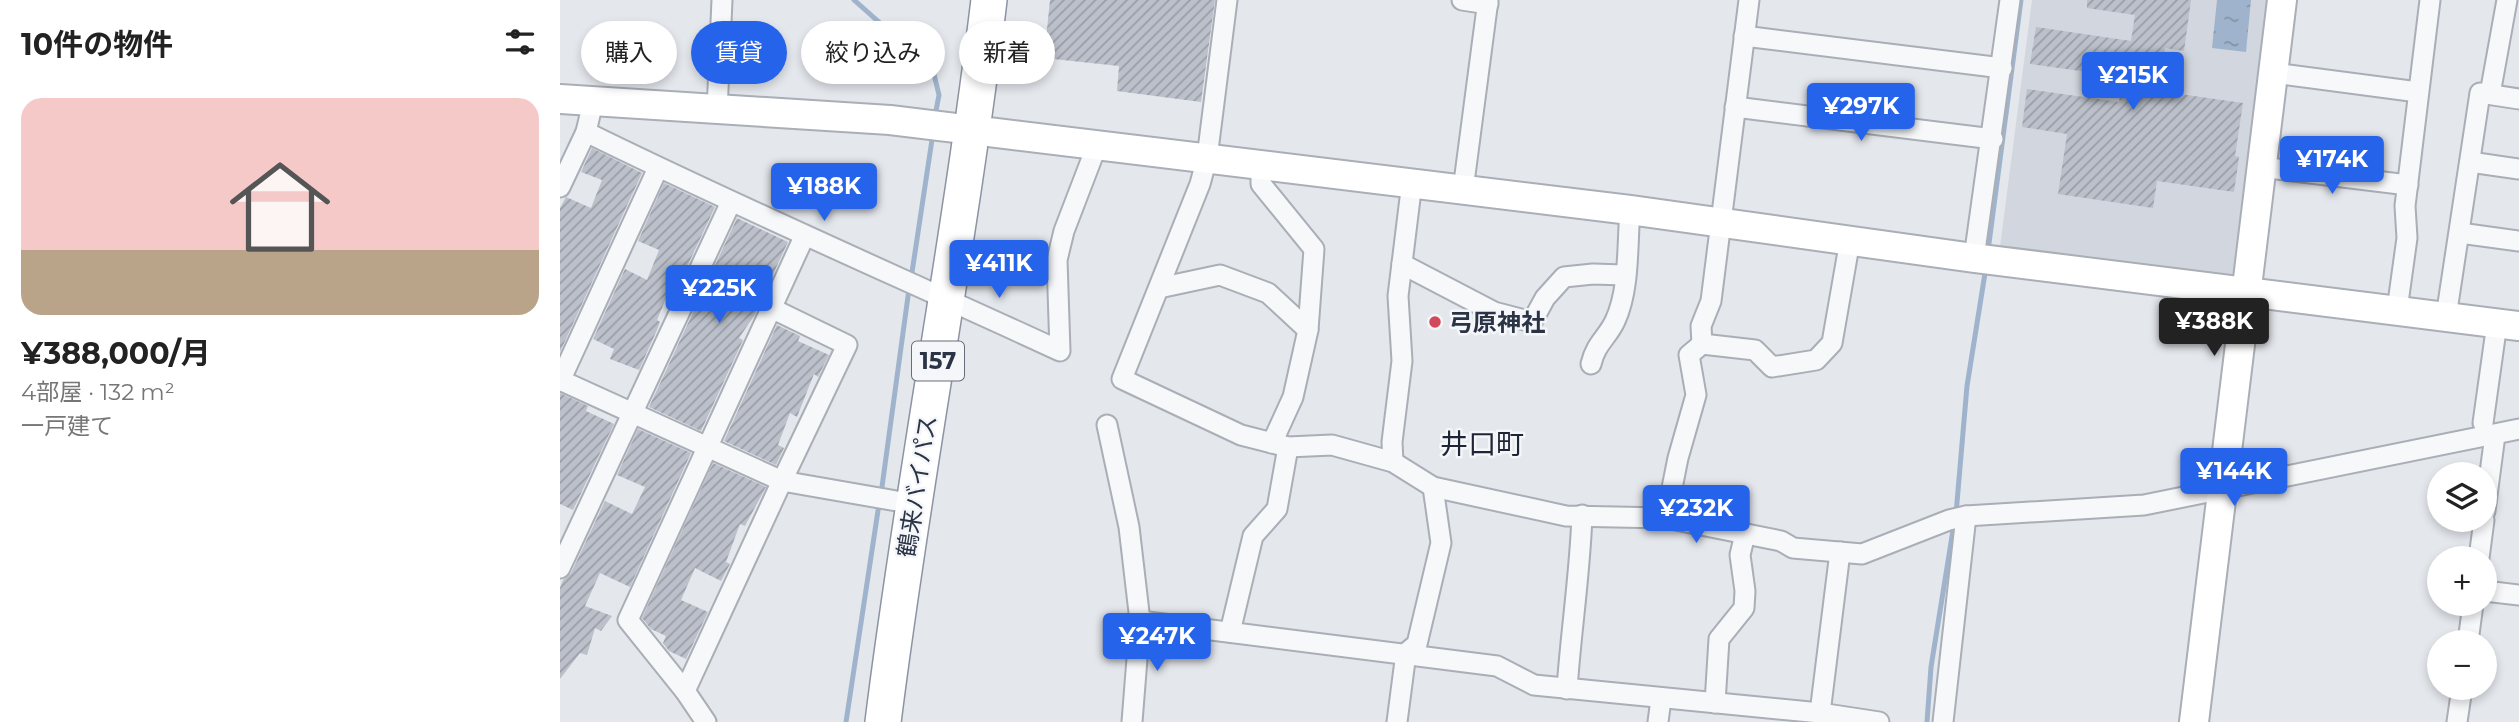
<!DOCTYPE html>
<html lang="ja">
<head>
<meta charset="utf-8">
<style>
	body { margin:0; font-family:Montserrat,"Noto Sans JP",sans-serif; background:#f6f6f6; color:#222; height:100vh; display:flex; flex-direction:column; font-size:26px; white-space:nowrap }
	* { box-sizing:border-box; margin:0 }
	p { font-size:23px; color:#767676 }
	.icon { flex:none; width:38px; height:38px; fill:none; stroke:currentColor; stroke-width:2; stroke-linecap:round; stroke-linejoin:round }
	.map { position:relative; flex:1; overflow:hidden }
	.panel { display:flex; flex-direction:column; background:#fff; width:560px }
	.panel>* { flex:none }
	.hud { position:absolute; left:21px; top:21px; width:665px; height:63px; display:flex; gap:14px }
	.tools { position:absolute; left:1867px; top:462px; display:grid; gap:14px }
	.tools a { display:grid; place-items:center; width:70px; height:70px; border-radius:50%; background:#fff; box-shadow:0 4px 10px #0003; font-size:35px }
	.price { position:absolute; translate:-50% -60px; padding:0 16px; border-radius:7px; background:#2563eb; color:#fff; font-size:23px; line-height:46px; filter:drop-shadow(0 2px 4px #0008) }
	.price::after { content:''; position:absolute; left:50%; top:42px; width:21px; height:16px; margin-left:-10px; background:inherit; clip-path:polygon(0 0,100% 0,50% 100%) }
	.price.active { background:#222; color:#fff }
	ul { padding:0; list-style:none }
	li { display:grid; align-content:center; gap:14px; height:371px; padding:0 21px }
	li+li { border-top:2px solid #e0e0e0 }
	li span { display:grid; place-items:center; height:217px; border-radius:21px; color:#555 }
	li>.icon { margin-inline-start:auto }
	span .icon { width:126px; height:126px; fill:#fffc; stroke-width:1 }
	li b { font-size:30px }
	h2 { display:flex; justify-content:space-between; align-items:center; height:84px; padding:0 21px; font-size:30px }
	.tag { padding:0 24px; border-radius:32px; background:#fff; box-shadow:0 4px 10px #0003; font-size:24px; line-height:63px }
	.tag.active { background:#2563eb; color:#fff }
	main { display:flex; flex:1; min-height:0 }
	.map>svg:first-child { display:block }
	.built { fill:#d2d6de }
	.water { fill:url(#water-ripples) }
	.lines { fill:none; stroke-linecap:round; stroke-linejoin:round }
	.stream { stroke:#9fb4cc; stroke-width:5 }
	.building { fill:url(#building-hatch) }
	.street-casing { stroke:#a9aeb7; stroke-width:23 }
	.secondary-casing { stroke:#a9aeb7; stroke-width:32 }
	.highway-casing { stroke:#8b94a3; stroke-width:38 }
	.street { stroke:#f7f8fa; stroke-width:19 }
	.secondary { stroke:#fff; stroke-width:28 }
	.highway { stroke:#fff; stroke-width:35 }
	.poi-dot { fill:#d1495b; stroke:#f4f6f9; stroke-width:2.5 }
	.labels { text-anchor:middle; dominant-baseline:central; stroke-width:5; stroke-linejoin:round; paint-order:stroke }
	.shield { fill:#f4f6f9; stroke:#676e7b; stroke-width:2 }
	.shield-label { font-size:23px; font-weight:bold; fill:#2b3445 }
	.poi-label { font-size:24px; font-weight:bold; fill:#2b3445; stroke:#f4f6f9; text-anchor:start }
	.street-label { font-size:24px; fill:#2b3445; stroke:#f4f6f9 }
	.quarter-label { font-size:28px; fill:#1d2536; stroke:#f4f6f9 }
</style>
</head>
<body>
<main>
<section class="panel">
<h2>10件の物件<svg class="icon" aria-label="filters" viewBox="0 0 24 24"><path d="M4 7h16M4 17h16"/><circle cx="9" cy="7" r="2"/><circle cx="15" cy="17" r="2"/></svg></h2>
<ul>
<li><span style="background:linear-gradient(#f6c9c9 70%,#b9a48a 0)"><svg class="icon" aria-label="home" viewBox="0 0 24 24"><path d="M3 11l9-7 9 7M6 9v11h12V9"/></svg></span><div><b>¥388,000/月</b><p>4部屋 · 132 m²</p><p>一戸建て</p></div></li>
</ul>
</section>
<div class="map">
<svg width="1959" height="722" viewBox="0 0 1959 722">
	<defs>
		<pattern id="water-ripples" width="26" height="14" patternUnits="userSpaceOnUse" patternTransform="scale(1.75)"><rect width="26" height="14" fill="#9fb4cc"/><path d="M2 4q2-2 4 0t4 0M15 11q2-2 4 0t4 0" fill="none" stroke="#8293a7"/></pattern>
		<pattern id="building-hatch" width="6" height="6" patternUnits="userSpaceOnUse" patternTransform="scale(1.75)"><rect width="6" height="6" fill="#bbc0ca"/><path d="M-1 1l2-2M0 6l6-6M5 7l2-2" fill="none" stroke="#989da6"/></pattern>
	</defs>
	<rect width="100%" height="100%" fill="#e4e7ec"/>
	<path class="built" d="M 1472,0 L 1710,0 L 1673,278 L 1440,247 Z"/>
	<path class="water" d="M 1657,0 L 1691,0 L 1686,52 L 1652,48 Z"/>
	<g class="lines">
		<g class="stream">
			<path d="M 294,0 L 373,70 L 379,95 L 375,116"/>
			<path d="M 1428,251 L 1461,0"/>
			<path d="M 351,279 L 373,133"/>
			<path d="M 321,494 L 349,289"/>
			<path d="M 1396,514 L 1407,386 L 1426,267"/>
			<path d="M 286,722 L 319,504"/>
			<path d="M 1367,722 L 1371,667 L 1394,524"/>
		</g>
	</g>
	<g class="building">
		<path d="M 490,0 L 655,0 L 641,102 L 557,91 L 559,66 L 484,58 Z"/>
		<path d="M 1527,0 L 1631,0 L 1624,51 L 1605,48 L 1599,91 L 1683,103 L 1675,156 L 1679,157 L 1674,192 L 1597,181 L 1593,208 L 1498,194 L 1507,134 L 1462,127 L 1467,89 L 1559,102 L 1563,77 L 1470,64 L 1476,27 L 1571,41 L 1575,15 L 1527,8 Z"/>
		<path d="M 32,148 L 82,173 L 0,352 L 0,208 L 6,197 L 31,208 L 42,180 L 21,172 Z"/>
		<path d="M 104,183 L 155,207 L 112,299 L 107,296 L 97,320 L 100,322 L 97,330 L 79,370 L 50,359 L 54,349 L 33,339 L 65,269 L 87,280 L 99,250 L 78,241 Z"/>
		<path d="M 177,218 L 228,242 L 194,316 L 179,338 L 183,340 L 141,431 L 89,407 Z"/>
		<path d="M 217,325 L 240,336 L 238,341 L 269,355 L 258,377 L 254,374 L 237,417 L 230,413 L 218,445 L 224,448 L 216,465 L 164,441 Z"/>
		<path d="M 0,393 L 28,406 L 26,411 L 54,424 L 13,510 L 0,504 Z"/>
		<path d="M 78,429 L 131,453 L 70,587 L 40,573 L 25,606 L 52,616 L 41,631 L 35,628 L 27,655 L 20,653 L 0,679 L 0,588 L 3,580 L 11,573 L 45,501 L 72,514 L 85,487 L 57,475 Z"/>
		<path d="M 153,463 L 206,487 L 185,526 L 180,524 L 166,562 L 170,564 L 161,581 L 135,568 L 121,600 L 148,612 L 126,659 L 109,651 L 103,643 L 106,636 L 91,629 L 82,618 Z"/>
	</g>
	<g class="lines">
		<g class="street-casing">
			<g id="street">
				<path d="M 667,0 L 647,158 L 640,184 L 562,379 L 681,435 L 728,447 L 772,445 L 833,462 L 873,487 L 1006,516 L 1106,518 L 1221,541 L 1233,548 L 1302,554 L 1389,520 L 1406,516 L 1584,505 L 1959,429"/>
				<path d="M 902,0 L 928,4"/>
				<path d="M 1189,0 L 1151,301 L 1141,326 L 1142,344 L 1195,350 L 1212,367 L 1256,360 L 1272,343 L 1290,240"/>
				<path d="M 1184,36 L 1442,68"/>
				<path d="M 1713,73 L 1858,92"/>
				<path d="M 1930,94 L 1947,0"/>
				<path d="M 33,102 L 26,132 C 182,209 342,278 500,351 L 497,260 L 504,231 L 537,145"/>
				<path d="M 1175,107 L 1433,139"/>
				<path d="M 157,111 L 162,0"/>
				<path d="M 1910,162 L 1959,169"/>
				<path d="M 701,164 L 701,184 L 754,249 L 748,330 L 733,397 L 712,443"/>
				<path d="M 1701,167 L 1848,185"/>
				<path d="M 0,187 L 26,132"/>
				<path d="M 903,190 L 928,0"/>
				<path d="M 1900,233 L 1959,241"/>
				<path d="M 1414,258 L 1450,0"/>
				<path d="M 842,264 L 934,312 L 972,322 L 985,298 L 1004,277 L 1033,274 L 1064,275"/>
				<path d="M 599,288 L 660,275 L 708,293 L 748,330"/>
				<path d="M 211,308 L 287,345 L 222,481 L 354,504"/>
				<path d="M 1837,310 L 1847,238 L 1845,206 L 1870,0"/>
				<path d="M 1886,317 L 1920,93 L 1959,99"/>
				<path d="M 1031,364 C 1036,343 1047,338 1055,321 C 1070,289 1067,244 1070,210"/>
				<path d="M 0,380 L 222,481 L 125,691 L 146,722"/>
				<path d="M 0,381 L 98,168"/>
				<path d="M 1923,423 L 1937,323"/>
				<path d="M 547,425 L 569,527 L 580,621 L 572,722"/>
				<path d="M 833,462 L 832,442 L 842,361 L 838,296 L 852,182"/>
				<path d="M 1925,511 L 1935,435"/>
				<path d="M 1106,518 L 1118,458 L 1136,395 L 1129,355 L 1142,344"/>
				<path d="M 1919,558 L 1924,520"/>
				<path d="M 0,568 L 171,202"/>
				<path d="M 1925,591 L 1959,595"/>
				<path d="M 580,621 L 937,666 L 974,685 L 1260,713 L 1319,722"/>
				<path d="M 670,632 L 693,536 L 717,509 L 728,447"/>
				<path d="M 1908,642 L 1913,604"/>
				<path d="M 1007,689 C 1011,630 1020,574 1022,515"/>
				<path d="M 125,691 L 68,620 L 244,237"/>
				<path d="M 1155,703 L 1159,639 L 1184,608 L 1185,591 L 1180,555 L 1185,534"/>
				<path d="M 1260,713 L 1280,552"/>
				<path d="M 837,722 L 846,653 L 857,644 L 881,543 L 873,487"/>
				<path d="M 1098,722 L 1101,699"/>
				<path d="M 1383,722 L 1406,516"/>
				<path d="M 1897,722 L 1902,688"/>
			</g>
		</g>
		<g class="secondary-casing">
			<g id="secondary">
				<path d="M 0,99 L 330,120 L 1070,210 L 1414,258 L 1959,326"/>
				<path d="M 1634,722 L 1722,0"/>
			</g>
		</g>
		<g class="highway-casing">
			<path id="highway" d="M 323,722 C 353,481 400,242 429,0"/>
		</g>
		<use href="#street" class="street"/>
		<use href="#secondary" class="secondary"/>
		<use href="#highway" class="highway"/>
	</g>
	<circle class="poi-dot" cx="875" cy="322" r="7"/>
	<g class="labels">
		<rect class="shield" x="352" y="341.5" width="52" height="39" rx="5"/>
		<g class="shield-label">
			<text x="378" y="361">157</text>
		</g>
		<g class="poi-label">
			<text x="889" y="322">弓原神社</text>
		</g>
		<g class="street-label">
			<text transform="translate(357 486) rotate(-81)">鶴来バイパス</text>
		</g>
		<g class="quarter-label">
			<text x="922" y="444">井口町</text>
		</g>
	</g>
</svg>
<div class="tools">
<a><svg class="icon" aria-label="layers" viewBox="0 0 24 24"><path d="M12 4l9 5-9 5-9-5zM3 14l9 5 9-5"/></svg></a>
<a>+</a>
<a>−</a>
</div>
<b class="price" style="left:1573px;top:112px">¥215K</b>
<b class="price" style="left:1301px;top:143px">¥297K</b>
<b class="price" style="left:1772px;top:196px">¥174K</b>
<b class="price" style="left:264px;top:223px">¥188K</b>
<b class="price" style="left:439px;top:300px">¥411K</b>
<b class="price" style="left:159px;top:325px">¥225K</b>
<b class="price active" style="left:1654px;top:358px">¥388K</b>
<b class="price" style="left:1674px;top:508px">¥144K</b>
<b class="price" style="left:1136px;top:545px">¥232K</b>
<b class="price" style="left:597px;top:673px">¥247K</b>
<div class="hud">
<a class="tag">購入</a>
<a class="tag active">賃貸</a>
<a class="tag">絞り込み</a>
<a class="tag">新着</a>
</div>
</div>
</main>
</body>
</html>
